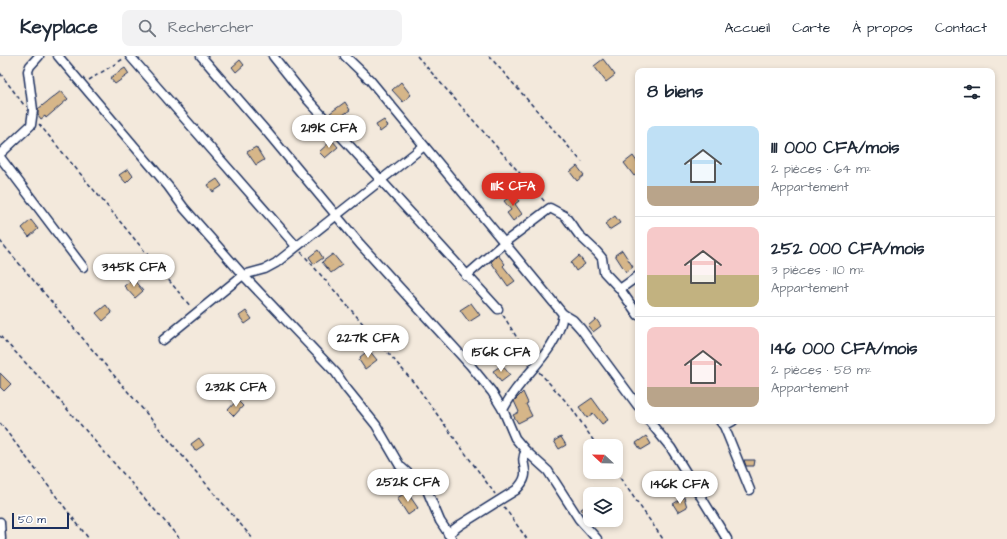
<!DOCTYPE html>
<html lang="fr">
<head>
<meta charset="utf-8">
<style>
	body { margin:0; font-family:"Architects Daughter",sans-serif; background:#f2f2f3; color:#1f2937; height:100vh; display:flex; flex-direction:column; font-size:15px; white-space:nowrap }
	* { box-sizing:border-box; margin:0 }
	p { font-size:13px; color:#747a83 }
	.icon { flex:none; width:22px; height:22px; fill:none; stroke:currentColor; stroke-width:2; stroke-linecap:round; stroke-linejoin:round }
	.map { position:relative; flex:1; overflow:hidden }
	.details { position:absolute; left:635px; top:12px; width:360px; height:356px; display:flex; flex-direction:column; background:#fff; border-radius:8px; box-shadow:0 2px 6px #0003 }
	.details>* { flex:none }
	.needle { width:26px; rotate:292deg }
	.tools { position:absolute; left:583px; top:383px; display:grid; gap:8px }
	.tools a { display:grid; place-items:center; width:40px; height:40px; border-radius:8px; background:#fff; box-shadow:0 2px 6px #0003; font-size:20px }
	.scale { position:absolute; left:12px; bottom:10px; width:57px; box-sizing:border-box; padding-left:4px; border:2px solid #1b2f5e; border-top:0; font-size:11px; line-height:14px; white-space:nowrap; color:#1b2f5e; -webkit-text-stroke:3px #fff; paint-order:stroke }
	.price { position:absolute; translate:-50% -34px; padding:0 9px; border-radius:14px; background:#fff; color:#222; font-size:13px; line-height:26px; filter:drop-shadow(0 1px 2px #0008) }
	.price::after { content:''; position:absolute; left:50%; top:24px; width:12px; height:9px; margin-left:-6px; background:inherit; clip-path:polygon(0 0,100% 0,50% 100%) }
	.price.current { background:#d93025; color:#fff }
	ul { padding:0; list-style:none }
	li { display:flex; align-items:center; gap:12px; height:100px; padding:0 12px }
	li+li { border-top:1px solid #e0e1e3 }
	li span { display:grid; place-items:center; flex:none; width:112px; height:80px; border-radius:8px; color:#555 }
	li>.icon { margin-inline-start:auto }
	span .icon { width:48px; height:48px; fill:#fffc; stroke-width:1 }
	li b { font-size:17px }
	h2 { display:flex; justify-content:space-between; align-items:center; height:48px; padding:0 12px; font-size:17px }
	header { display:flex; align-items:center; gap:24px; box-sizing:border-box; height:56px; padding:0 20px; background:#fff; border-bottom:1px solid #e0e1e3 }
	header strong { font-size:19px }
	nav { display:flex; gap:22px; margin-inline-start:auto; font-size:14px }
	.search { width:280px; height:36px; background:#f2f2f3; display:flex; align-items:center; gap:10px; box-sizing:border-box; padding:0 14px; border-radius:8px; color:#747a83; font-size:15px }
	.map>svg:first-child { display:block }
	.building { fill:#d6b689; stroke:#1b2f5e }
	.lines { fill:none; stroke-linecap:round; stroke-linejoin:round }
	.minor-casing { stroke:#1b2f5e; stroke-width:11 }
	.path { stroke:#1b2f5e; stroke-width:1.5; stroke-dasharray:4 3; stroke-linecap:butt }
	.minor { stroke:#fff; stroke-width:8 }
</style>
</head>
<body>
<header>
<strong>Keyplace</strong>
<div class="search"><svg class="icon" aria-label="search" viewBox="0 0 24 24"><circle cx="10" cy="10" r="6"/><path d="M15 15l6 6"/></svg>Rechercher</div>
<nav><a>Accueil</a><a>Carte</a><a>À propos</a><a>Contact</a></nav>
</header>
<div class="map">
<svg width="1007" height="483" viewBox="0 0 1007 483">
	<rect width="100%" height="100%" fill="#f3e9dc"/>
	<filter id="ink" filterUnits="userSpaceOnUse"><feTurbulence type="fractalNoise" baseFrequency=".025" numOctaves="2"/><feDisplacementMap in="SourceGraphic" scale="8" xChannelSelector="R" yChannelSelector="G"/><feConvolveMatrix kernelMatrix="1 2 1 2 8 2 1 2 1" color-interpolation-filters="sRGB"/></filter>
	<g filter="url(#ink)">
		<g class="building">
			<path d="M 603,3 L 615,19 L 606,26 L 594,10 Z"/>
			<path d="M 240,4 L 244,9 L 236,16 L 232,11 Z"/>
			<path d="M 125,12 L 129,18 L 115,28 L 110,22 Z"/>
			<path d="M 401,26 L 411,39 L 403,46 L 392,34 Z"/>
			<path d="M 61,35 L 68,43 L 46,62 L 45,60 L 41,63 L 38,59 L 38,53 Z"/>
			<path d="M 345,46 L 350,54 L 336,64 L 330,57 Z"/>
			<path d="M 384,64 L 388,70 L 380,76 L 376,69 Z"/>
			<path d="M 332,84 L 338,91 L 325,102 L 319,96 Z"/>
			<path d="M 256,91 L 264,104 L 256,109 L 247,96 Z"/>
			<path d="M 633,100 L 638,107 L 638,117 L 634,120 L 624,107 Z"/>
			<path d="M 577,110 L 584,119 L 577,125 L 570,116 Z"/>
			<path d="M 128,113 L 133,120 L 126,127 L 119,119 Z"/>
			<path d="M 217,123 L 222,130 L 213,136 L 208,129 Z"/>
			<path d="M 514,138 L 519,145 L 515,148 L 522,158 L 513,165 L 507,157 L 511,154 L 504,145 Z"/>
			<path d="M 615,160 L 620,167 L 609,174 L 605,168 Z"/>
			<path d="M 31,164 L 38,173 L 29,181 L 22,172 Z"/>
			<path d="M 318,194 L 323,202 L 314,208 L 309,201 Z"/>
			<path d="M 622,194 L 633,211 L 626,216 L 615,199 Z"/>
			<path d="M 333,198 L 342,209 L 331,217 L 322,206 Z"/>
			<path d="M 498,199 L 505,208 L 503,210 L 515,225 L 508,230 L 491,206 Z"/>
			<path d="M 579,200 L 585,208 L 576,215 L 571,207 Z"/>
			<path d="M 133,223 L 143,235 L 135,242 L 124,230 Z"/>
			<path d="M 471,247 L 480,259 L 469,266 L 460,254 Z"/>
			<path d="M 106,249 L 112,257 L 103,265 L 96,257 Z"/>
			<path d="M 246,255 L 252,263 L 245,268 L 239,260 Z"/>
			<path d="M 596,263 L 601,270 L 593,276 L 588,270 Z"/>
			<path d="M 369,294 L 377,304 L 365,313 L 359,304 L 361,303 L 360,301 Z"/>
			<path d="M 502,309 L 510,319 L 501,326 L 493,315 Z"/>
			<path d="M 0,317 L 11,328 L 4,335 L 0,331 Z"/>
			<path d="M 523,336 L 528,347 L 526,348 L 532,360 L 518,367 L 513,359 L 519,356 L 514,345 Z"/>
			<path d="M 592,342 L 608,364 L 602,368 L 593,357 L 587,362 L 579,351 Z"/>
			<path d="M 237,344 L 243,350 L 234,360 L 228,354 Z"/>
			<path d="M 646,380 L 651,388 L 641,394 L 636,387 Z"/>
			<path d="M 561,381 L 566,389 L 559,393 L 554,385 Z"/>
			<path d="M 199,382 L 204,389 L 195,395 L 191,388 Z"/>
			<path d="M 744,404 L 755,404 L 754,410 L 746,410 Z"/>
			<path d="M 407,436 L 418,452 L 408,459 L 397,442 Z"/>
			<path d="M 684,441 L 687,451 L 678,456 L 673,448 Z"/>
			<path d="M 590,448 L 590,467 L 581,453 Z"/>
		</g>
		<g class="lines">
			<g class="minor-casing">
				<g id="minor">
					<path d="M 58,0 L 168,130 L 184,152 L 243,219 L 336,317 L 346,332 L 376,369 L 400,410 L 427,434 L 440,465 L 452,483"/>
					<path d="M 130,0 L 296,190"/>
					<path d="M 201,0 L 267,76 L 360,188 L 470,309 L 492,336 L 503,354 L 515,382 L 526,395 L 548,415 L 579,463 L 597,483"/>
					<path d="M 273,0 L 308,44 L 498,253"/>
					<path d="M 345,0 L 370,24 L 563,258 L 573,264 L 581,273 L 638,350"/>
					<path d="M 0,98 L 31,69 L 33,54 L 28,15 L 30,10 L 39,0"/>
					<path d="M 0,101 L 83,211"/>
					<path d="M 466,220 L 505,186 L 550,152 L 565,160 L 579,179 L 597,196 L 602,202 L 604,216 L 620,233 L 638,259"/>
					<path d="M 620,233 L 638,220"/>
					<path d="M 163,284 L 243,219 L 265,213 L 276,207 L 424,90"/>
					<path d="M 503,354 C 519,320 558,297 563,258"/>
					<path d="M 649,365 L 671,392 L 727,483"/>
					<path d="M 720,365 L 724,370 L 750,434"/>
					<path d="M 724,370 L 733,365"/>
					<path d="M 0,466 L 1,483"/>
					<path d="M 448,478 L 460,469 L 516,434 C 535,415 517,409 526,395"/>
				</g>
			</g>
			<g class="path">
				<path d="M 417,0 L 545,146"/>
				<path d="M 489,0 L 582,106"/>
				<path d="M 0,17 L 24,49"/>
				<path d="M 89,24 L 123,3"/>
				<path d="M 39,68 L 191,251"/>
				<path d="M 0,185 L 253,483"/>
				<path d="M 301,196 L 415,328 L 495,438"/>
				<path d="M 503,259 L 530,303"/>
				<path d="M 0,280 L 40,322 L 180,483"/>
				<path d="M 539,316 L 571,351 L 597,390"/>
				<path d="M 0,367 L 89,483"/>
				<path d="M 616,416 L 663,483"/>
				<path d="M 504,451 L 527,483"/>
			</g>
			<use href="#minor" class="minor"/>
		</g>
	</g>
</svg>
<div class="tools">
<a><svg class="needle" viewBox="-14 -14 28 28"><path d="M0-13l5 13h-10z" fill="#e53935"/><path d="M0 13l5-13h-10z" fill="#747a83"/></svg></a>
<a><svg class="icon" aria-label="layers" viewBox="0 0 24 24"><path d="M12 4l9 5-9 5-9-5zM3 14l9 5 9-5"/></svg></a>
</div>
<div class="scale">50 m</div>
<b class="price" style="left:329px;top:93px">219K CFA</b>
<b class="price current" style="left:513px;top:151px">111K CFA</b>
<b class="price" style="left:134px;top:232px">345K CFA</b>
<b class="price" style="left:368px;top:303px">227K CFA</b>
<b class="price" style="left:501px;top:317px">156K CFA</b>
<b class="price" style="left:236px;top:352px">232K CFA</b>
<b class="price" style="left:408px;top:447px">252K CFA</b>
<b class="price" style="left:680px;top:449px">146K CFA</b>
<section class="details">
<h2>8 biens<svg class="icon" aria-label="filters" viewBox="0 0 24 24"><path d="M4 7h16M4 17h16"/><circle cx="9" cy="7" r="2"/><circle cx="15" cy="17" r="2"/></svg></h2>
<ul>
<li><span style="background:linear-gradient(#bfe0f5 75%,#b9a48a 0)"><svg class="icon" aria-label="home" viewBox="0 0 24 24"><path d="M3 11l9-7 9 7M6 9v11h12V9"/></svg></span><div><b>111 000 CFA/mois</b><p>2 pièces · 64 m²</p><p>Appartement</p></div></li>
<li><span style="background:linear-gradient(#f6c9c9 60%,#c2b280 0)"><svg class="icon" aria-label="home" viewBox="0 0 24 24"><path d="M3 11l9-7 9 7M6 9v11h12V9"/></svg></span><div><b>252 000 CFA/mois</b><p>3 pièces · 110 m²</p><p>Appartement</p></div></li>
<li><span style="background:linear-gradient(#f6c9c9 75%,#b9a48a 0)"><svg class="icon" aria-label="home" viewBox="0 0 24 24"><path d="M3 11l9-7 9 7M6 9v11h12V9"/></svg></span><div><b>146 000 CFA/mois</b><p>2 pièces · 58 m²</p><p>Appartement</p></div></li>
</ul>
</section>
</div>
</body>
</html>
